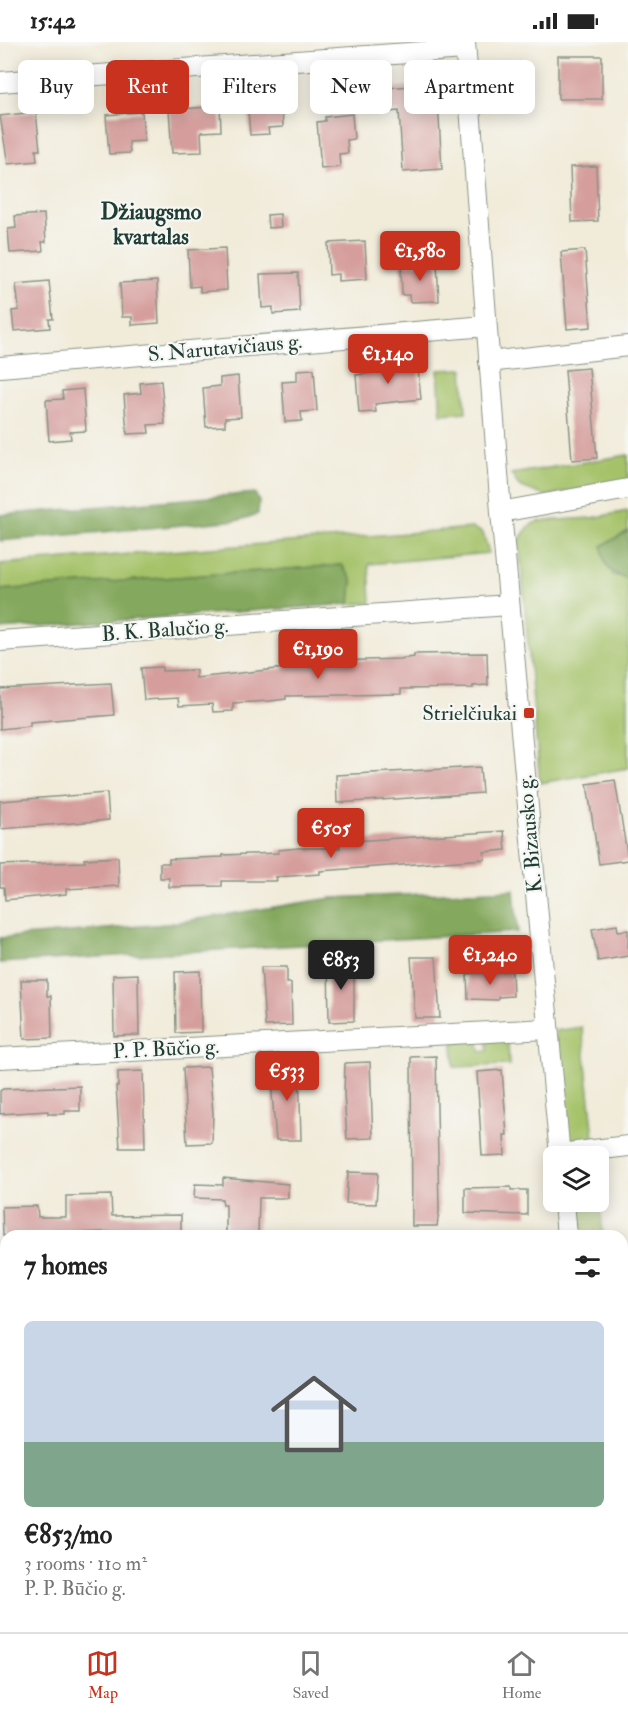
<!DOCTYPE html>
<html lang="en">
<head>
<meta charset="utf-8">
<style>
	body { margin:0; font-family:"IM FELL Double Pica",serif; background:#f6f6f6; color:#222; height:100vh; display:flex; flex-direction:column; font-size:22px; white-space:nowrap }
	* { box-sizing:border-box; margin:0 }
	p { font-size:20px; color:#767676 }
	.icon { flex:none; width:33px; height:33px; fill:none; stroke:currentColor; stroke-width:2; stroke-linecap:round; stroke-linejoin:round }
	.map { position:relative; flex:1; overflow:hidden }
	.sheet { position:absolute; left:0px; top:1188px; width:628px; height:402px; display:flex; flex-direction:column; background:#fff; border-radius:18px 18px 0 0; box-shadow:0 3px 15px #0003 }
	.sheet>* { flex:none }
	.guide { position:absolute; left:18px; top:18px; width:592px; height:54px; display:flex; gap:12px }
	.controls { position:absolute; left:543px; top:1104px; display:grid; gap:12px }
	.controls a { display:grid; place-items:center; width:66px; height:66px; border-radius:9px; background:#fff; box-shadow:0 3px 15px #0003; font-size:30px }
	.price { position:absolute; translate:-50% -51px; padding:0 14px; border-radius:6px; background:#c8321e; color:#fff; font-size:20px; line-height:39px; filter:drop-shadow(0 2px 3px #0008) }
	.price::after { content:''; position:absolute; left:50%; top:36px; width:18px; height:14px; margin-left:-9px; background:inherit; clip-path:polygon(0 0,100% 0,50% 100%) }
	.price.selected { background:#222; color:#fff }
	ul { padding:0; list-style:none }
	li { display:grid; align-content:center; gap:12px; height:318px; padding:0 24px }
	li+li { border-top:2px solid #e0e0e0 }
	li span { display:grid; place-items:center; height:186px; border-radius:9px; color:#555 }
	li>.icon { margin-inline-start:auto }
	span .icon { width:108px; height:108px; fill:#fffc; stroke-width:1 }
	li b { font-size:26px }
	h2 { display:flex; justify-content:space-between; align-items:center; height:72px; padding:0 24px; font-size:26px }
	.tag { padding:0 21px; border-radius:9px; background:#fff; box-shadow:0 3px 15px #0003; font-size:21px; line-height:54px }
	.tag.selected { background:#c8321e; color:#fff }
	.status { display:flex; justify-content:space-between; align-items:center; height:42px; padding:0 30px; background:#fff; direction:ltr }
	.status svg { height:16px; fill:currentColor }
	.menu { display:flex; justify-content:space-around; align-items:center; height:84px; border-top:2px solid #e0e0e0; background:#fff; font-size:16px; color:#767676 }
	.menu a { display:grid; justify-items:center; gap:3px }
	.menu .selected { color:#c8321e }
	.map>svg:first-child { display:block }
	.green { fill:#a5c269; stroke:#62804e; stroke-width:1.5 }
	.forest { fill:#84a85d; stroke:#527248; stroke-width:1.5 }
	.building { fill:#d59e9c }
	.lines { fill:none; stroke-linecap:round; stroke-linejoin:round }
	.minor-casing { stroke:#889486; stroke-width:22 }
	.minor { stroke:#fff; stroke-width:20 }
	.poi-dot { fill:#c8321e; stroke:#f6f6f2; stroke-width:2 }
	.labels { text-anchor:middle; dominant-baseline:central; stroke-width:4.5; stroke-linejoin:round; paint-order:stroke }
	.street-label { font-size:21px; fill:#1f3d34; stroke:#f6f6f2 }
	.poi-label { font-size:21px; fill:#1f3d34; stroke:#f6f6f2; text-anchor:end }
	.neighbourhood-label { font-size:22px; font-weight:bold; fill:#1f3d34; stroke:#f6f6f2 }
</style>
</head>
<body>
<div class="status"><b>15:42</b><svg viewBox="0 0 49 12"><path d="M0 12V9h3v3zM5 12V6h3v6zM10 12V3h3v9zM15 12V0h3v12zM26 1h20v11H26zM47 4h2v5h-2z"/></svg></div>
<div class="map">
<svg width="628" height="1590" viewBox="0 0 628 1590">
	<rect width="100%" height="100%" fill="#f6f6f2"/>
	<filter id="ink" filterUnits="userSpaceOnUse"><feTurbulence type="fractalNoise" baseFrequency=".0167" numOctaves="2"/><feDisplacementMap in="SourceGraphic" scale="12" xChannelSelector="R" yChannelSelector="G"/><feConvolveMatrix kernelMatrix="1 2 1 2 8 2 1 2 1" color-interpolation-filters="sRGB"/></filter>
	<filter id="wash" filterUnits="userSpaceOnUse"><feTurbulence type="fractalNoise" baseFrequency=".008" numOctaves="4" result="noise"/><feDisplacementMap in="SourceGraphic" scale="24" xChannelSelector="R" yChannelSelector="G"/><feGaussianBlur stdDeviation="1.35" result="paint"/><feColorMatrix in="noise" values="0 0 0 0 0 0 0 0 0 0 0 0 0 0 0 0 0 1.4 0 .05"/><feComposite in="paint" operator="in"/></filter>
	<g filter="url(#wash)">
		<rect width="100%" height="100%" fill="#f1ebd9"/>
		<g class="green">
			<path d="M 463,327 L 466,370 L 441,372 L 438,328 Z"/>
			<path d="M 628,413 L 628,438 L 545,454 L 519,444 L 511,432 Z"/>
			<path d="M 628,469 L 628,489 L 602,504 L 613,533 L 628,536 L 628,726 L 540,741 L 519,498 L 530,483 L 539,479 L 592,476 Z"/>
			<path d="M 473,486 L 483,491 L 489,511 L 369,522 L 371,561 L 350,562 L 352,538 L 342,523 L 0,548 L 0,522 Z"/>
			<path d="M 582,985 L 596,1114 L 566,1114 L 555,989 Z"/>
			<path d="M 508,998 L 509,1023 L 454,1025 L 453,1000 L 479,999 L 480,1010 L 488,1009 L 487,999 Z"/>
			<path d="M 599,1147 L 603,1194 L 573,1194 L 570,1160 L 598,1160 Z"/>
			<path d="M 628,1226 L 628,1339 L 622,1339 L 622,1227 Z"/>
			<path d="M 623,1388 L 628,1447 L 628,1590 L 605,1590 L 604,1584 L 622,1584 Z"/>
		</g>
		<g class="forest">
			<path d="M 255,451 L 259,460 L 258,472 L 240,478 L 0,499 L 0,473 Z"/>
			<path d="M 628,489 L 628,536 C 608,532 604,524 602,504 Z"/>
			<path d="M 342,523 L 352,538 L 350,562 L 0,587 L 0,548 Z"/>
			<path d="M 514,848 L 518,890 L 0,921 L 0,896 L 166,882 L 332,856 Z"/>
			<path d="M 0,1348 L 6,1348 L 6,1584 L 29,1584 L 29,1590 L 0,1590 Z"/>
		</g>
		<g id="blocks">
			<g class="building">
				<rect x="558" y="14" width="44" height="43"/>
				<path d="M 437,42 L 442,127 L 403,130 L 399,69 L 376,71 L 374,47 Z"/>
				<path d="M 281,49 L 283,85 L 268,86 L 269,92 L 250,93 L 247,56 L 262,56 L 262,50 Z"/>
				<path d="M 220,64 L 221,89 L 201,90 L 202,110 L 172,111 L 169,68 Z"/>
				<path d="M 36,70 L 40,108 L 36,108 L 37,119 L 8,122 L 0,74 Z"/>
				<path d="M 142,70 L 144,99 L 129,100 L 130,111 L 109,112 L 106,73 Z"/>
				<path d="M 352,72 L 354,97 L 347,98 L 348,111 L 339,112 L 340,125 L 321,127 L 317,80 L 325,79 L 325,75 Z"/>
				<path d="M 596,124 L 598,179 L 572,180 L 570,125 Z"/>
				<path d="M 44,172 L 46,200 L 42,200 L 43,209 L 10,211 L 8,187 L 16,186 L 15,174 Z"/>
				<path d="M 280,172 L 281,185 L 268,186 L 267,173 Z"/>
				<path d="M 365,199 L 367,237 L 338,239 L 338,232 L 329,233 L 328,201 Z"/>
				<path d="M 225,206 L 227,248 L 200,250 L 200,244 L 190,245 L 188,208 Z"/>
				<path d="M 585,208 L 591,285 L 567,287 L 561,210 Z"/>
				<path d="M 437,221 L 439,259 L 410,260 L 409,253 L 402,253 L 401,223 Z"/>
				<path d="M 298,231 L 300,270 L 273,272 L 273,265 L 262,266 L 260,232 Z"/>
				<path d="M 49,239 L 53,277 L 49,277 L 50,286 L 14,289 L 12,269 L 19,268 L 16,242 Z"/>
				<path d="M 157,239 L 159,281 L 132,283 L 132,275 L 122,275 L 120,241 Z"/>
				<path d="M 417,318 L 421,357 L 375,362 L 376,370 L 359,371 L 356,333 L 372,331 L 372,322 Z"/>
				<path d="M 589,326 L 597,416 L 572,418 L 565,328 Z"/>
				<path d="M 314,327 L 317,369 L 301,370 L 302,379 L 285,380 L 282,340 L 297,339 L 297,328 Z"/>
				<path d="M 238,334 L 241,375 L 225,376 L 225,384 L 206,385 L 203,346 L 220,344 L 220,336 Z"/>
				<path d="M 161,339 L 165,382 L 148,383 L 149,391 L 127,392 L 124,353 L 141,351 L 140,341 Z"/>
				<path d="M 83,347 L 86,389 L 70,390 L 71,397 L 49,399 L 46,358 L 63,357 L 62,349 Z"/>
				<path d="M 487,611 L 488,643 L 473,644 L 473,646 L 401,647 L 401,652 L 286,654 L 286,657 L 270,659 L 233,661 L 233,669 L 213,670 L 212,662 L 179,664 L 178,656 L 144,658 L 141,626 L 162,625 L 162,629 L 196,628 L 196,636 L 285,626 L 284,622 L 299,620 L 399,617 L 414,615 L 414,612 Z"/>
				<path d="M 111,641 L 114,673 L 30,680 L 30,684 L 0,687 L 0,647 Z"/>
				<path d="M 480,725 L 482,751 L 337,761 L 336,733 Z"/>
				<path d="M 615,738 L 628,818 L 599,822 L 587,742 Z"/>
				<path d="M 107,751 L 109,778 L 0,787 L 0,759 Z"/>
				<path d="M 504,789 L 506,808 L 484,810 L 485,817 L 320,829 L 320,832 L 276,835 L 277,839 L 222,839 L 222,844 L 169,845 L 169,836 L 160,836 L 160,821 L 169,821 L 169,817 L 223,815 L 223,813 L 278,811 L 278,808 L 299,806 L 340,806 L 339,800 Z"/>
				<path d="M 118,815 L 119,844 L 66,847 L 66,852 L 5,858 L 4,845 L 0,845 L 0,823 L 85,820 L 84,817 Z"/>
				<path d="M 617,883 L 618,889 L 628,888 L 628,914 L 598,919 L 592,887 Z"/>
				<path d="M 411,915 L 436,915 L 440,976 L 415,976 Z"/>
				<path d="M 354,918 L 354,979 L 329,980 L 328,919 Z"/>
				<path d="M 261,925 L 287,925 L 287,941 L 291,941 L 292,983 L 265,984 Z"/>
				<path d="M 200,929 L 201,990 L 176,991 L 175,930 Z"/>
				<path d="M 512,929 L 513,954 L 498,955 L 498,958 L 468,957 L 467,932 Z"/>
				<path d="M 138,932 L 139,993 L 114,994 L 113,933 Z"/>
				<path d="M 21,938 L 47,938 L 47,954 L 51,954 L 52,996 L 24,997 Z"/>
				<path d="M 436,1014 L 439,1169 L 437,1184 L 412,1184 L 411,1015 Z"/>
				<path d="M 370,1020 L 373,1096 L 347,1097 L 344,1051 L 345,1021 Z"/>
				<path d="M 299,1021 L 301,1098 L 276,1098 L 272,1052 L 274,1022 Z"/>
				<path d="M 209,1025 L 213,1071 L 212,1101 L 187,1102 L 183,1026 Z"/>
				<path d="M 502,1028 L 507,1093 L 504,1093 L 505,1113 L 482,1114 L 477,1030 Z"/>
				<path d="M 143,1029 L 145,1106 L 120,1106 L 116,1044 L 118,1044 L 118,1030 Z"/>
				<path d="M 80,1044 L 80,1069 L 65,1069 L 65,1072 L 48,1072 L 48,1069 L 0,1072 L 0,1049 L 3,1047 Z"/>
				<path d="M 348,1130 L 378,1131 L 376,1162 L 346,1161 Z"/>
				<path d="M 223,1136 L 288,1142 L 288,1156 L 259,1156 L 258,1194 L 226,1194 L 226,1163 L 223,1163 L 222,1157 L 194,1156 L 195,1142 L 223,1143 Z"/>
				<path d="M 511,1145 L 511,1148 L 527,1148 L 527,1173 L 465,1171 L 465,1146 Z"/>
				<path d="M 111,1153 L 112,1174 L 181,1173 L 181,1194 L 129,1194 L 129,1189 L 3,1194 L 2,1165 L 37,1164 L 38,1175 L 66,1175 L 66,1154 Z"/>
			</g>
		</g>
	</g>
	<g filter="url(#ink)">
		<use href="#blocks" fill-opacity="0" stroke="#889486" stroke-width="1.5"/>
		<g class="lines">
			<g class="minor-casing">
				<g id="minor">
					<path d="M 465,0 L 501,470 L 560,1114"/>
					<path d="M 0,40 L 465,7"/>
					<path d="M 489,320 L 628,304"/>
					<path d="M 0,325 L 486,284"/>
					<path d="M 501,470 L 628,447"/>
					<path d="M 0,599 L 509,563"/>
					<path d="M 0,1016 L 547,987"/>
					<path d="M 559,1112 L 628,1104"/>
					<path d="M 564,1160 L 567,1194"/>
					<path d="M 622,1346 L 628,1346"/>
					<path d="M 599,1584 L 599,1590"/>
				</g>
			</g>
			<use href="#minor" class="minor"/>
		</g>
	</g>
	<rect class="poi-dot" x="523" y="665" width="12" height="12" rx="3"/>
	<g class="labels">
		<g class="street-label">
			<text transform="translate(225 306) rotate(-5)">S. Narutavičiaus g.</text>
			<text transform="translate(165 588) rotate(-4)">B. K. Balučio g.</text>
			<text transform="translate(530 792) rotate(-95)">K. Bizausko g.</text>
			<text transform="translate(166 1007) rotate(-3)">P. P. Būčio g.</text>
		</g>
		<g class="poi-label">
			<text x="517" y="671">Strielčiukai</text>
		</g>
		<g class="neighbourhood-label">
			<text x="151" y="170">Džiaugsmo<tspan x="151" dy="25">kvartalas</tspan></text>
		</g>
	</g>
</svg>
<div class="controls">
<a><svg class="icon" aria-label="layers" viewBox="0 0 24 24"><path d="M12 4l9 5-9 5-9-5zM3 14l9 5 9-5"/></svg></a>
</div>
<b class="price" style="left:420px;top:240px">€1,580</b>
<b class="price" style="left:388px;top:343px">€1,140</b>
<b class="price" style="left:318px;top:638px">€1,190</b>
<b class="price" style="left:331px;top:817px">€505</b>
<b class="price" style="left:490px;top:944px">€1,240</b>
<b class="price selected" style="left:341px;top:949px">€853</b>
<b class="price" style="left:287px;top:1060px">€533</b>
<div class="guide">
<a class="tag">Buy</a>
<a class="tag selected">Rent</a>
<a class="tag">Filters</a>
<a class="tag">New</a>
<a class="tag">Apartment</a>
</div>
<section class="sheet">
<h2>7 homes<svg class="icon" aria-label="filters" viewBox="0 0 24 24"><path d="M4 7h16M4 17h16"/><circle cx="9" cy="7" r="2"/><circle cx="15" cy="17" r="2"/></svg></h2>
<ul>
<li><span style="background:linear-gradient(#c9d6e8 65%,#7fa58c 0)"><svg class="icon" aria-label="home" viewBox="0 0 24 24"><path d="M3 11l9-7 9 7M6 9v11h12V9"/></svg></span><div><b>€853/mo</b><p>3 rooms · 110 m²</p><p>P. P. Būčio g.</p></div></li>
</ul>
</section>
</div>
<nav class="menu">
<a class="selected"><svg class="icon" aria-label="map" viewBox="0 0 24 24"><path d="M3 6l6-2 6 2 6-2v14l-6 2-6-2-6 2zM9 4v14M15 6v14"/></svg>Map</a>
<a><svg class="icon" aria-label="saved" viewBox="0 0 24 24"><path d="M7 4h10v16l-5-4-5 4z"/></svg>Saved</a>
<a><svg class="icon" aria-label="home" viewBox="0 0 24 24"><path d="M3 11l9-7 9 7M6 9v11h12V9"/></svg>Home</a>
</nav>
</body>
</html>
